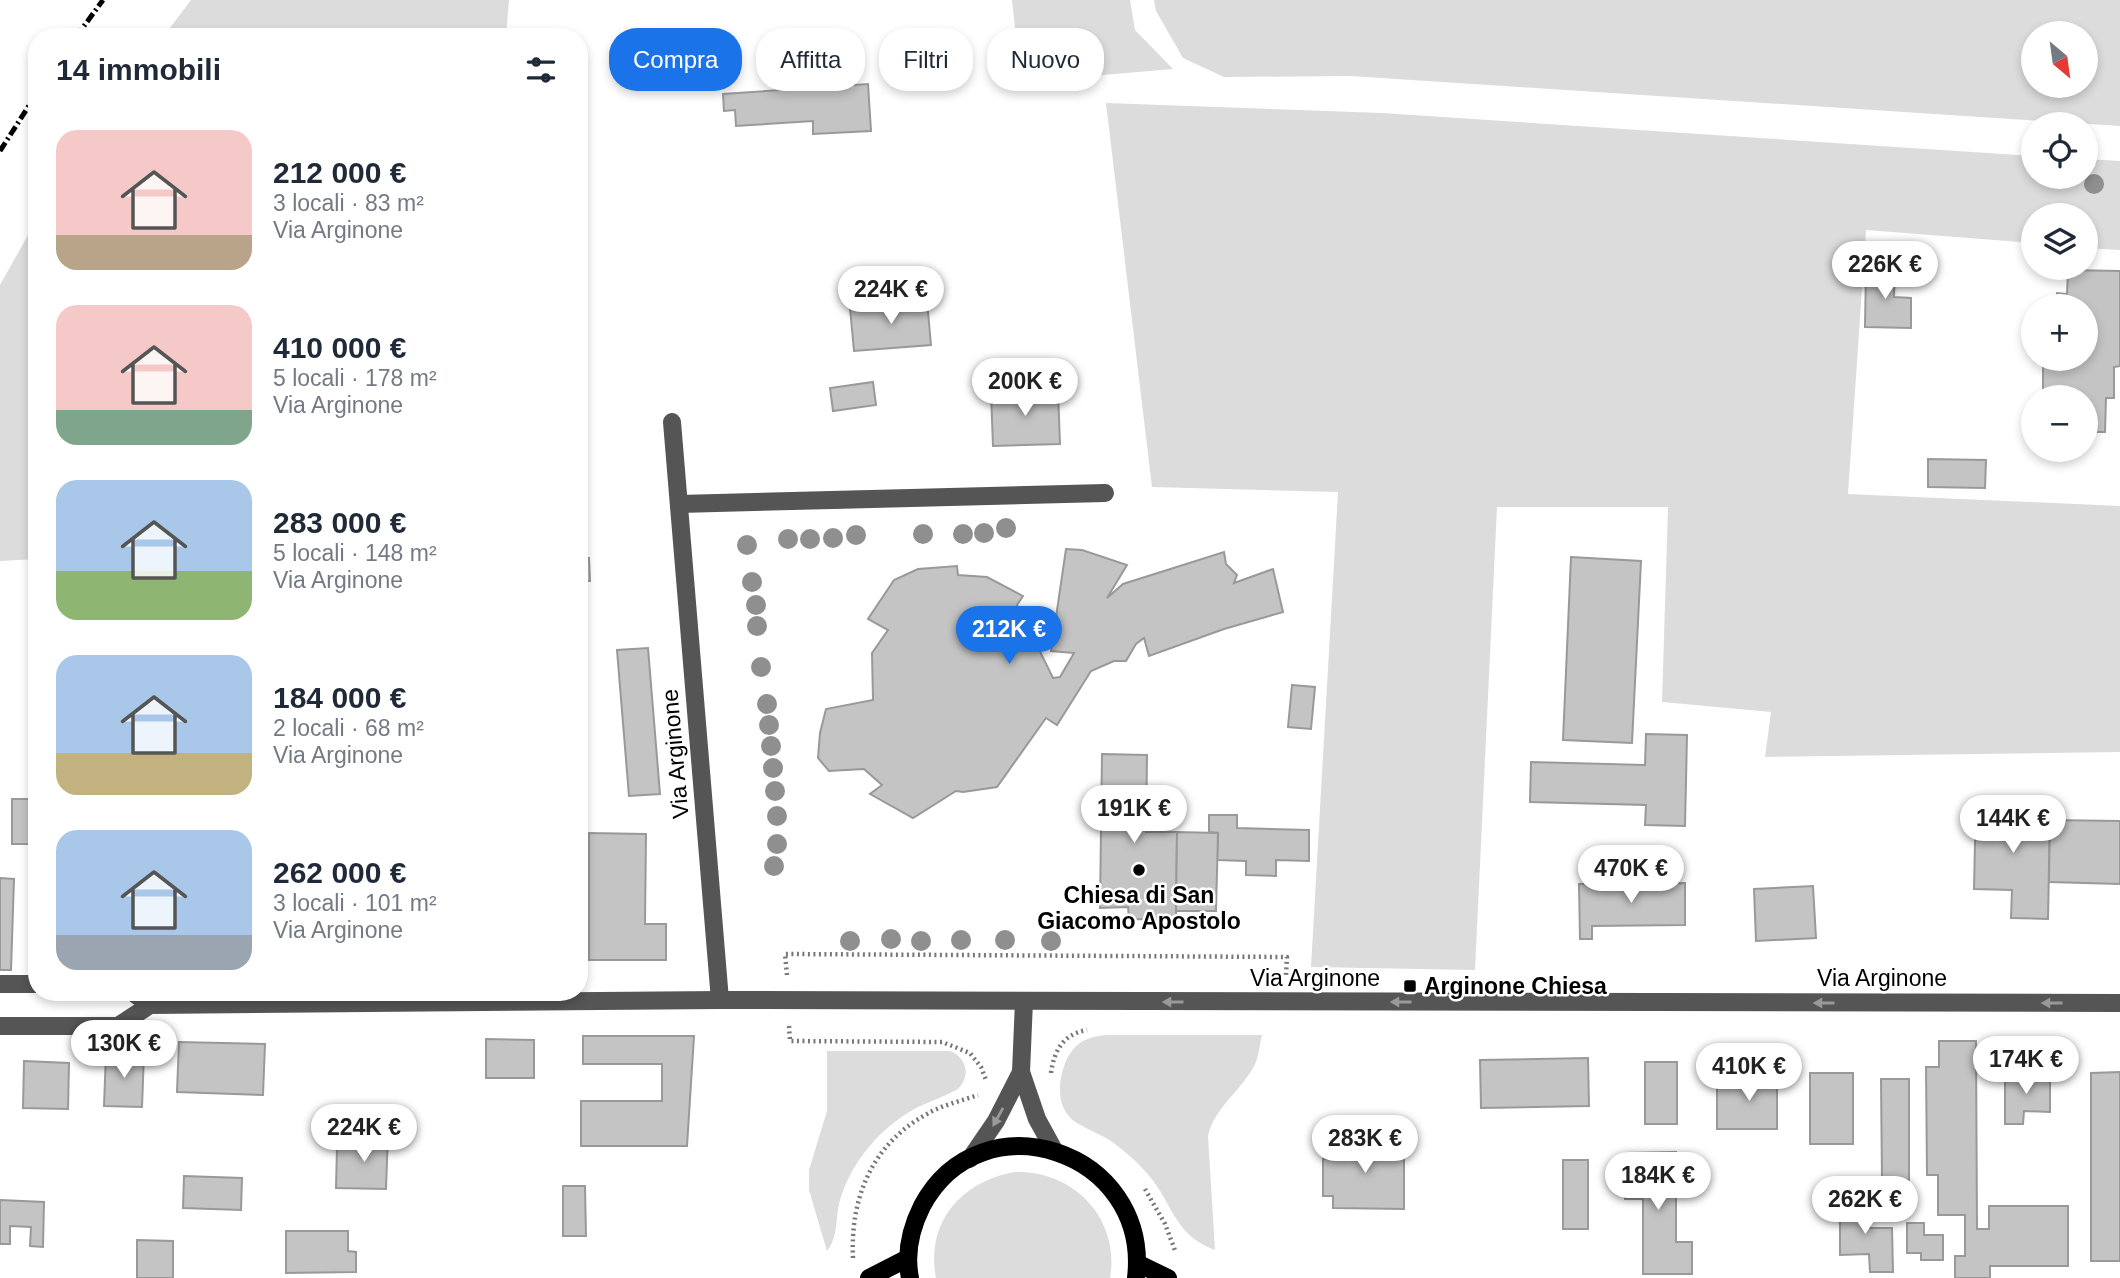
<!DOCTYPE html>
<html lang="it">
<head>
<meta charset="utf-8">
<style>
	body { margin:0; font-family:Arial,sans-serif; background:#f2f2f3; color:#1f2937; height:100vh; display:flex; flex-direction:column; font-size:26px; white-space:nowrap }
	* { box-sizing:border-box; margin:0 }
	p { font-size:23px; color:#747a83 }
	.icon { flex:none; width:38px; height:38px; fill:none; stroke:currentColor; stroke-width:2; stroke-linecap:round; stroke-linejoin:round }
	.map { position:relative; flex:1; overflow:hidden }
	.details { position:absolute; left:28px; top:28px; width:560px; height:973px; display:flex; flex-direction:column; background:#fff; border-radius:28px; box-shadow:0 4px 10px #0003 }
	.details>* { flex:none }
	.banner { position:absolute; left:609px; top:28px; width:665px; height:63px; display:flex; gap:14px }
	.needle { width:46px; rotate:151deg }
	.controls { position:absolute; left:2021px; top:21px; display:grid; gap:14px }
	.controls a { display:grid; place-items:center; width:77px; height:77px; border-radius:50%; background:#fff; box-shadow:0 4px 10px #0003; font-size:35px }
	.price { position:absolute; translate:-50% -60px; padding:0 16px; border-radius:24px; background:#fff; color:#222; font-size:23px; line-height:46px; filter:drop-shadow(0 2px 4px #0008) }
	.price::after { content:''; position:absolute; left:50%; top:42px; width:21px; height:16px; margin-left:-10px; background:inherit; clip-path:polygon(0 0,100% 0,50% 100%) }
	.price.current { background:#1a73e8; color:#fff }
	ul { padding:0; list-style:none }
	li { display:flex; align-items:center; gap:21px; height:175px; padding:0 28px }
	li span { display:grid; place-items:center; flex:none; width:196px; height:140px; border-radius:21px; color:#555 }
	li>.icon { margin-inline-start:auto }
	span .icon { width:84px; height:84px; fill:#fffc; stroke-width:1 }
	li b { font-size:30px }
	h2 { display:flex; justify-content:space-between; align-items:center; height:84px; padding:0 28px; font-size:30px }
	.chip { padding:0 24px; border-radius:28px; background:#fff; box-shadow:0 4px 10px #0003; font-size:24px; line-height:63px }
	.chip.current { background:#1a73e8; color:#fff }
	.map>svg:first-child { display:block }
	.green { fill:#dcdcdc; fill-rule:evenodd }
	.building { fill:#c4c4c4; stroke:#999; stroke-width:2 }
	.lines { fill:none; stroke-linecap:round; stroke-linejoin:round }
	.path { stroke:#777; stroke-width:4.5; stroke-dasharray:2 3.5; stroke-linecap:butt }
	.minor { stroke:#555; stroke-width:18 }
	.major { stroke:#000; stroke-width:18 }
	.rail { stroke:#000; stroke-width:5; stroke-dasharray:10 3.5 2 3.5; stroke-linecap:butt }
	.tree { fill:#8f8f8f }
	.oneway { fill:#999 }
	.poi-dot { fill:#000; stroke:#fff; stroke-width:2.5 }
	.labels { text-anchor:middle; dominant-baseline:central; stroke-width:5; stroke-linejoin:round; paint-order:stroke }
	.street-label { font-size:23px; fill:#000; stroke:#fff }
	.poi-label { font-size:23px; font-weight:bold; fill:#000; stroke:#fff }
</style>
</head>
<body>
<div class="map">
<svg width="2120" height="1278" viewBox="0 0 2120 1278">
	<rect width="100%" height="100%" fill="#fff"/>
	<g class="green">
		<path d="M 191,0 L 509,0 L 506,37 L 163,37 Z"/>
		<path d="M 1012,0 L 1130,0 L 1135,30 L 1173,69 L 1021,82 Z"/>
		<path d="M 1154,0 L 2120,0 L 2120,126 L 1351,76 L 1224,77 L 1183,58 L 1156,11 ZM 2086,33 L 2086,86 L 2034,86 L 2034,33 Z"/>
		<path d="M 1106,103 L 1382,113 L 2033,156 L 2034,177 L 2086,177 L 2086,159 L 2120,161 L 2120,250 L 2086,248 L 2086,215 L 2034,215 L 2033,243 L 1866,230 L 1848,494 L 2120,506 L 2120,752 L 1765,757 L 1771,712 L 1662,702 L 1668,507 L 1497,507 L 1475,970 L 1311,967 L 1338,492 L 1152,487 Z"/>
		<path d="M 37,219 L 37,559 L 0,561 L 0,285 Z"/>
		<path d="M 1108,1035 L 1262,1035 C 1260,1043 1259,1054 1256,1062 C 1244,1089 1214,1107 1208,1136 L 1215,1250 C 1171,1234 1173,1199 1143,1169 C 1133,1158 1122,1149 1111,1141 C 1100,1134 1088,1130 1077,1123 C 1056,1110 1057,1082 1066,1061 C 1075,1042 1088,1036 1108,1035 Z"/>
		<path d="M 827,1051 L 950,1051 C 967,1058 971,1076 958,1089 C 945,1096 931,1101 918,1107 C 882,1126 852,1160 840,1200 C 835,1217 839,1236 827,1251 L 809,1190 L 809,1170 L 827,1111 Z"/>
		<path d="M 1015,1172 C 1074,1170 1120,1219 1110,1278 L 936,1278 C 925,1222 962,1181 1015,1172 Z"/>
	</g>
	<g class="building">
		<path d="M 868,84 L 871,131 L 813,134 L 813,121 L 736,126 L 735,110 L 724,111 L 723,94 Z"/>
		<path d="M 1866,268 L 1895,268 L 1894,297 L 1911,298 L 1911,328 L 1865,327 Z"/>
		<path d="M 2068,270 L 2120,271 L 2120,366 L 2114,367 L 2114,398 L 2106,398 L 2105,432 L 2086,432 L 2086,397 L 2043,397 L 2043,362 L 2051,363 L 2051,359 L 2086,359 L 2086,306 L 2057,306 L 2057,293 L 2067,294 Z"/>
		<path d="M 927,301 L 931,345 L 854,351 L 850,308 Z"/>
		<path d="M 873,382 L 876,405 L 833,411 L 830,388 Z"/>
		<path d="M 1058,391 L 1060,444 L 993,446 L 991,393 Z"/>
		<path d="M 1928,459 L 1986,460 L 1985,488 L 1928,487 Z"/>
		<path d="M 1066,549 L 1082,550 L 1127,565 L 1107,598 L 1123,584 L 1224,552 L 1226,564 L 1237,575 L 1234,583 L 1273,569 L 1283,612 L 1224,629 L 1149,656 L 1144,638 L 1136,644 L 1126,661 L 1114,661 L 1091,671 L 1057,725 L 1046,718 L 997,787 L 963,792 L 956,791 L 913,818 L 870,794 L 882,785 L 864,769 L 829,771 L 818,758 L 820,733 L 826,709 L 873,700 L 872,653 L 888,630 L 868,619 L 894,580 L 918,569 L 957,566 L 958,575 L 987,577 L 1023,596 L 1017,605 L 1053,678 L 1060,677 L 1074,653 L 1051,651 Z"/>
		<path d="M 1571,557 L 1641,561 L 1632,743 L 1563,740 Z"/>
		<path d="M 579,558 L 589,558 L 590,581 L 579,581 Z"/>
		<path d="M 648,648 L 660,794 L 629,796 L 617,650 Z"/>
		<path d="M 1292,685 L 1315,687 L 1311,729 L 1288,727 Z"/>
		<path d="M 1646,734 L 1687,735 L 1685,826 L 1645,825 L 1646,805 L 1530,802 L 1531,762 L 1645,765 Z"/>
		<path d="M 1102,754 L 1147,755 L 1146,832 L 1177,832 L 1176,920 L 1129,919 L 1128,907 L 1100,908 Z"/>
		<path d="M 1976,798 L 2020,799 L 2020,815 L 2050,816 L 2048,919 L 2011,918 L 2012,890 L 1974,889 Z"/>
		<path d="M 12,799 L 30,799 L 29,844 L 12,844 Z"/>
		<path d="M 1209,815 L 1237,815 L 1237,828 L 1309,830 L 1309,861 L 1276,860 L 1276,876 L 1246,875 L 1246,861 L 1217,860 L 1218,833 L 1209,832 Z"/>
		<path d="M 2050,820 L 2120,821 L 2120,884 L 2049,882 Z"/>
		<path d="M 1177,832 L 1218,833 L 1216,911 L 1176,911 Z"/>
		<path d="M 589,833 L 646,834 L 645,924 L 666,924 L 666,960 L 589,960 Z"/>
		<path d="M 0,878 L 14,879 L 11,970 L 0,970 Z"/>
		<path d="M 1685,883 L 1685,925 L 1592,926 L 1592,939 L 1580,939 L 1579,884 Z"/>
		<path d="M 1813,886 L 1816,938 L 1756,941 L 1754,889 Z"/>
		<path d="M 583,1036 L 694,1036 L 687,1146 L 581,1146 L 581,1101 L 662,1101 L 662,1064 L 583,1064 Z"/>
		<path d="M 486,1039 L 534,1040 L 534,1078 L 486,1078 Z"/>
		<path d="M 1939,1041 L 1976,1041 L 1977,1229 L 1989,1229 L 1989,1206 L 2068,1206 L 2068,1266 L 1990,1266 L 1990,1278 L 1955,1278 L 1955,1256 L 1965,1256 L 1965,1215 L 1938,1215 L 1938,1175 L 1927,1175 L 1926,1067 L 1939,1067 Z"/>
		<path d="M 179,1042 L 265,1044 L 263,1095 L 177,1092 Z"/>
		<path d="M 106,1053 L 144,1054 L 142,1107 L 104,1106 Z"/>
		<path d="M 1588,1058 L 1589,1106 L 1481,1108 L 1480,1060 Z"/>
		<path d="M 24,1061 L 69,1063 L 68,1109 L 23,1108 Z"/>
		<rect x="1645" y="1062" width="32" height="62"/>
		<path d="M 1751,1070 L 1777,1070 L 1777,1129 L 1717,1129 L 1717,1086 L 1752,1086 Z"/>
		<path d="M 2120,1072 L 2120,1261 L 2091,1261 L 2091,1073 Z"/>
		<rect x="1810" y="1073" width="43" height="71"/>
		<path d="M 2005,1074 L 2050,1074 L 2050,1112 L 2024,1111 L 2023,1124 L 2005,1124 Z"/>
		<path d="M 1881,1079 L 1909,1079 L 1909,1180 L 1882,1180 Z"/>
		<path d="M 364,1133 L 388,1134 L 386,1189 L 336,1188 L 337,1147 L 364,1148 Z"/>
		<path d="M 1332,1140 L 1404,1141 L 1404,1209 L 1333,1208 L 1333,1196 L 1323,1196 L 1323,1159 L 1332,1159 Z"/>
		<path d="M 1676,1152 L 1676,1242 L 1692,1242 L 1692,1274 L 1643,1274 L 1643,1199 L 1625,1199 L 1626,1153 Z"/>
		<rect x="1563" y="1160" width="25" height="69"/>
		<path d="M 184,1176 L 242,1178 L 241,1210 L 183,1208 Z"/>
		<path d="M 563,1186 L 585,1186 L 586,1236 L 563,1236 Z"/>
		<path d="M 1840,1199 L 1870,1200 L 1870,1228 L 1892,1228 L 1893,1272 L 1870,1272 L 1869,1254 L 1840,1255 Z"/>
		<path d="M 0,1200 L 44,1202 L 43,1247 L 30,1246 L 31,1227 L 10,1226 L 10,1244 L 0,1244 Z"/>
		<path d="M 1907,1223 L 1924,1223 L 1924,1235 L 1943,1235 L 1943,1260 L 1921,1260 L 1921,1253 L 1907,1253 Z"/>
		<path d="M 286,1231 L 348,1231 L 348,1251 L 356,1252 L 356,1272 L 286,1273 Z"/>
		<path d="M 137,1240 L 173,1241 L 173,1278 L 137,1278 Z"/>
	</g>
	<g class="lines">
		<g class="path">
			<path d="M 787,975 L 785,954 L 1287,957 L 1286,975"/>
			<path d="M 789,1026 L 790,1041 L 942,1042 L 970,1053 L 981,1067 L 986,1080"/>
			<path d="M 1051,1073 C 1054,1051 1063,1034 1087,1030"/>
			<path d="M 1145,1189 L 1165,1224 L 1176,1253"/>
			<path d="M 853,1258 C 850,1198 872,1144 927,1114 C 942,1105 961,1101 978,1095"/>
		</g>
		<g class="minor">
			<path d="M 672,422 L 720,1000"/>
			<path d="M 679,504 L 1105,493"/>
			<path d="M 0,984 L 37,984"/>
			<path d="M 132,992 L 150,1005"/>
			<path d="M 1024,1001 L 1021,1072 L 1037,1119 L 1054,1150"/>
			<path d="M 0,1026 L 118,1026 L 150,1005 L 720,1000 L 2120,1003"/>
			<path d="M 970,1159 L 996,1121 L 1021,1072"/>
		</g>
		<g class="major">
			<path d="M 1137,1263 L 1168,1278"/>
			<path d="M 869,1278 L 908,1258"/>
			<path d="M 910,1278 C 905,1253 911,1228 922,1206 C 981,1095 1151,1150 1136,1278"/>
		</g>
		<g class="rail">
			<path d="M 76,37 L 103,0"/>
			<path d="M 0,151 L 37,93"/>
		</g>
	</g>
	<g class="tree">
		<circle cx="2094" cy="184" r="10"/>
		<circle cx="1006" cy="528" r="10"/>
		<circle cx="984" cy="533" r="10"/>
		<circle cx="923" cy="534" r="10"/>
		<circle cx="963" cy="534" r="10"/>
		<circle cx="856" cy="535" r="10"/>
		<circle cx="833" cy="538" r="10"/>
		<circle cx="788" cy="539" r="10"/>
		<circle cx="810" cy="539" r="10"/>
		<circle cx="747" cy="545" r="10"/>
		<circle cx="752" cy="582" r="10"/>
		<circle cx="756" cy="605" r="10"/>
		<circle cx="757" cy="626" r="10"/>
		<circle cx="761" cy="667" r="10"/>
		<circle cx="767" cy="704" r="10"/>
		<circle cx="769" cy="725" r="10"/>
		<circle cx="771" cy="746" r="10"/>
		<circle cx="773" cy="768" r="10"/>
		<circle cx="775" cy="791" r="10"/>
		<circle cx="777" cy="816" r="10"/>
		<circle cx="777" cy="844" r="10"/>
		<circle cx="774" cy="866" r="10"/>
		<circle cx="891" cy="939" r="10"/>
		<circle cx="961" cy="940" r="10"/>
		<circle cx="1005" cy="940" r="10"/>
		<circle cx="850" cy="941" r="10"/>
		<circle cx="921" cy="941" r="10"/>
		<circle cx="1051" cy="941" r="10"/>
	</g>
	<defs><path id="oneway-solid" d="M-6-.8H1V-3.2L6.5 0L1 3.2V.8H-6Z" transform="scale(1.75)"/></defs>
	<g class="oneway">
		<use href="#oneway-solid" transform="translate(1173 1002) rotate(-180)"/>
		<use href="#oneway-solid" transform="translate(1401 1002) rotate(-180)"/>
		<use href="#oneway-solid" transform="translate(1824 1003) rotate(-180)"/>
		<use href="#oneway-solid" transform="translate(2052 1003) rotate(-180)"/>
		<use href="#oneway-solid" transform="translate(998 1117) rotate(119)"/>
	</g>
	<g class="poi-dot">
		<circle cx="1139" cy="870" r="7"/>
		<rect x="1403" y="979" width="14" height="14" rx="3.5"/>
	</g>
	<g class="labels">
		<g class="street-label">
			<text transform="translate(675 754) rotate(-95)">Via Arginone</text>
			<text x="1315" y="978">Via Arginone</text>
			<text x="1882" y="978">Via Arginone</text>
		</g>
		<g class="poi-label">
			<text x="1139" y="895">Chiesa di San<tspan x="1139" dy="26">Giacomo Apostolo</tspan></text>
			<text x="1424" y="986" text-anchor="start">Arginone Chiesa</text>
		</g>
	</g>
</svg>
<div class="controls">
<a><svg class="needle" viewBox="-14 -14 28 28"><path d="M0-13l5 13h-10z" fill="#e53935"/><path d="M0 13l5-13h-10z" fill="#747a83"/></svg></a>
<a><svg class="icon" aria-label="locate" viewBox="0 0 24 24"><circle cx="12" cy="12" r="6"/><path d="M12 2v4M12 18v4M2 12h4M18 12h4"/></svg></a>
<a><svg class="icon" aria-label="layers" viewBox="0 0 24 24"><path d="M12 4l9 5-9 5-9-5zM3 14l9 5 9-5"/></svg></a>
<a>+</a>
<a>−</a>
</div>
<b class="price" style="left:1885px;top:301px">226K €</b>
<b class="price" style="left:891px;top:326px">224K €</b>
<b class="price" style="left:1025px;top:418px">200K €</b>
<b class="price current" style="left:1009px;top:666px">212K €</b>
<b class="price" style="left:1134px;top:845px">191K €</b>
<b class="price" style="left:2013px;top:855px">144K €</b>
<b class="price" style="left:1631px;top:905px">470K €</b>
<b class="price" style="left:124px;top:1080px">130K €</b>
<b class="price" style="left:2026px;top:1096px">174K €</b>
<b class="price" style="left:1749px;top:1103px">410K €</b>
<b class="price" style="left:364px;top:1164px">224K €</b>
<b class="price" style="left:1365px;top:1175px">283K €</b>
<b class="price" style="left:1658px;top:1212px">184K €</b>
<b class="price" style="left:1865px;top:1236px">262K €</b>
<div class="banner">
<a class="chip current">Compra</a>
<a class="chip">Affitta</a>
<a class="chip">Filtri</a>
<a class="chip">Nuovo</a>
</div>
<section class="details">
<h2>14 immobili<svg class="icon" aria-label="filters" viewBox="0 0 24 24"><path d="M4 7h16M4 17h16"/><circle cx="9" cy="7" r="2"/><circle cx="15" cy="17" r="2"/></svg></h2>
<ul>
<li><span style="background:linear-gradient(#f6c9c9 75%,#b9a48a 0)"><svg class="icon" aria-label="home" viewBox="0 0 24 24"><path d="M3 11l9-7 9 7M6 9v11h12V9"/></svg></span><div><b>212 000 €</b><p>3 locali · 83 m²</p><p>Via Arginone</p></div></li>
<li><span style="background:linear-gradient(#f6c9c9 75%,#7fa58c 0)"><svg class="icon" aria-label="home" viewBox="0 0 24 24"><path d="M3 11l9-7 9 7M6 9v11h12V9"/></svg></span><div><b>410 000 €</b><p>5 locali · 178 m²</p><p>Via Arginone</p></div></li>
<li><span style="background:linear-gradient(#a9c7e8 65%,#8fb573 0)"><svg class="icon" aria-label="home" viewBox="0 0 24 24"><path d="M3 11l9-7 9 7M6 9v11h12V9"/></svg></span><div><b>283 000 €</b><p>5 locali · 148 m²</p><p>Via Arginone</p></div></li>
<li><span style="background:linear-gradient(#a9c7e8 70%,#c2b280 0)"><svg class="icon" aria-label="home" viewBox="0 0 24 24"><path d="M3 11l9-7 9 7M6 9v11h12V9"/></svg></span><div><b>184 000 €</b><p>2 locali · 68 m²</p><p>Via Arginone</p></div></li>
<li><span style="background:linear-gradient(#a9c7e8 75%,#9aa5b1 0)"><svg class="icon" aria-label="home" viewBox="0 0 24 24"><path d="M3 11l9-7 9 7M6 9v11h12V9"/></svg></span><div><b>262 000 €</b><p>3 locali · 101 m²</p><p>Via Arginone</p></div></li>
</ul>
</section>
</div>
</body>
</html>
